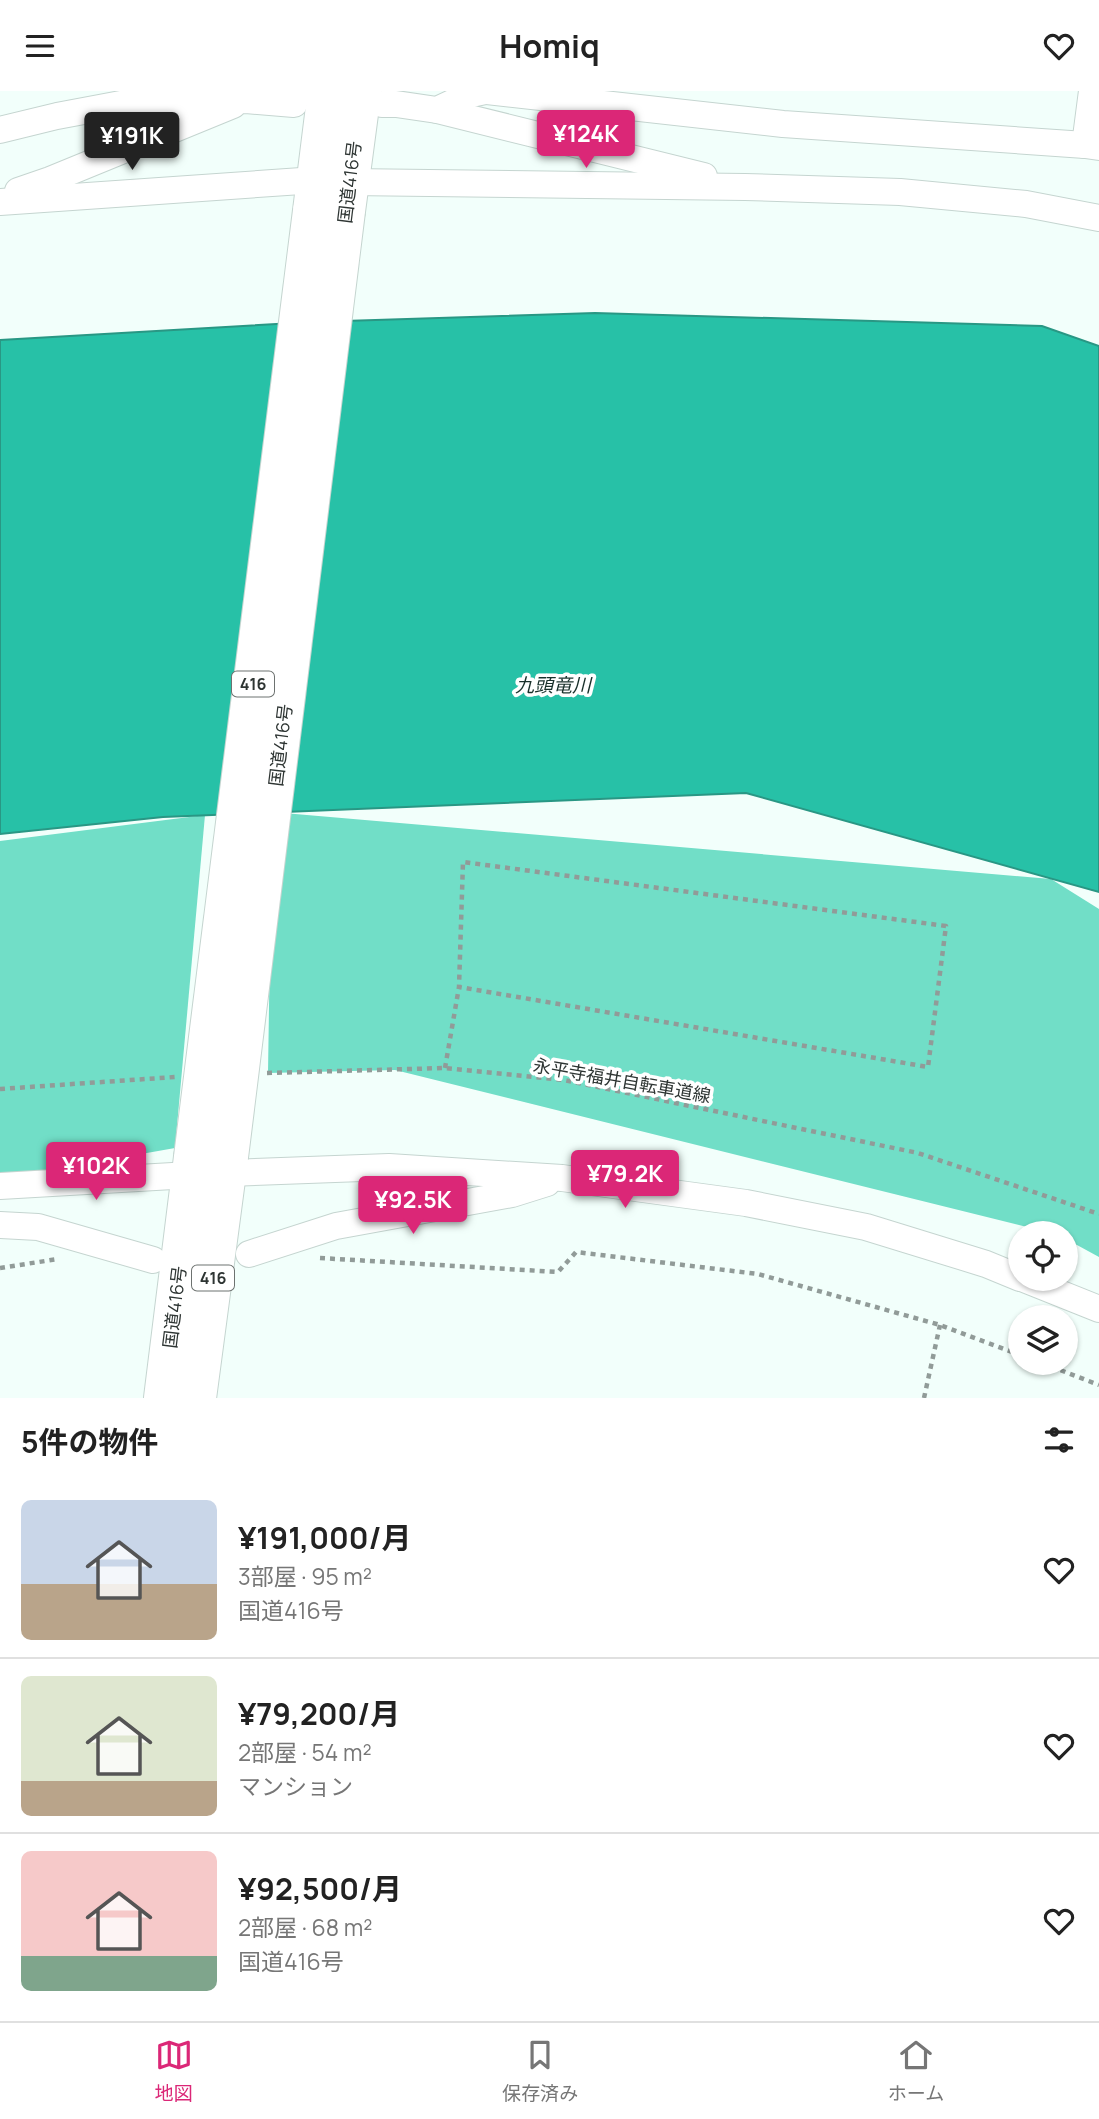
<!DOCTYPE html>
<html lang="ja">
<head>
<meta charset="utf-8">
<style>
	body { margin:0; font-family:Manrope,"Noto Sans JP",sans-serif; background:#f2f2f2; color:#222; height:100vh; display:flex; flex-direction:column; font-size:26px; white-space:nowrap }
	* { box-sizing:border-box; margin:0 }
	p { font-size:23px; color:#767676 }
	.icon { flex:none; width:38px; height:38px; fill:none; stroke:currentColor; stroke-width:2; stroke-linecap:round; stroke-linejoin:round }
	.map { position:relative; height:1307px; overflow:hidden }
	.side { display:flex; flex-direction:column; background:#fff; flex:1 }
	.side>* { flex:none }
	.tools { position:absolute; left:1008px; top:1130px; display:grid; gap:14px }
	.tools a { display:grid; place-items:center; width:70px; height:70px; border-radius:50%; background:#fff; box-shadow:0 2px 5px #0004; font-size:35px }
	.price { position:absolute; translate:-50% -60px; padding:0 16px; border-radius:7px; background:#db2777; color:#fff; font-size:23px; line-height:46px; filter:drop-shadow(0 2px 4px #0008) }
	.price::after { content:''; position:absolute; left:50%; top:42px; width:21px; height:16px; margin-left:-10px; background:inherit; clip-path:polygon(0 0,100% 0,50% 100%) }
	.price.on { background:#222; color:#fff }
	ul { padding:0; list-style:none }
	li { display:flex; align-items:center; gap:21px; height:175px; padding:0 21px }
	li+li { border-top:2px solid #e0e0e0 }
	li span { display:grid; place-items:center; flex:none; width:196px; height:140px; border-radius:10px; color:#555 }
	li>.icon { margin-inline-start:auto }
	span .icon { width:84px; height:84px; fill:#fffc; stroke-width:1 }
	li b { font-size:30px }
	h2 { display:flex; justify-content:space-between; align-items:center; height:84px; padding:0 21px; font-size:30px }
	header { display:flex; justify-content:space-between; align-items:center; height:91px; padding:0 21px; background:#fff; font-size:32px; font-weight:700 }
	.menu { display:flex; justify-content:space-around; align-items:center; height:98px; border-top:2px solid #e0e0e0; background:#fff; font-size:19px; color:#767676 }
	.menu a { display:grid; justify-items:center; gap:4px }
	.menu .on { color:#db2777 }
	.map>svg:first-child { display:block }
	.green { fill:#71dec7 }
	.water { fill:#27c1a7; stroke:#299784; stroke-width:2 }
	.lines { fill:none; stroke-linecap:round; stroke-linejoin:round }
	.street-casing { stroke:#c5d5d0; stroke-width:28 }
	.highway-casing { stroke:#c5d5d0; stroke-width:40 }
	.path { stroke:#919b98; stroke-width:4.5; stroke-dasharray:5 5; stroke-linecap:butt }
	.street { stroke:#fff; stroke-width:26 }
	.highway { stroke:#fff; stroke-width:38 }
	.highway-bridge-casing { stroke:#c5d5d0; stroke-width:40; stroke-linecap:butt }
	.highway-bridge { stroke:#fff; stroke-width:38 }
	.labels { text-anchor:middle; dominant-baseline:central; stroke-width:7; stroke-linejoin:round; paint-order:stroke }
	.shield { fill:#fff; stroke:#6d7270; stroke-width:2 }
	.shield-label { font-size:16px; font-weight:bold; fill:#2e3533 }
	.street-label { font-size:18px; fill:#2e3533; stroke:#fff }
	.water-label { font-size:19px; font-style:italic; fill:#19302b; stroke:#fff }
</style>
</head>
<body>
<header><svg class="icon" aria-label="menu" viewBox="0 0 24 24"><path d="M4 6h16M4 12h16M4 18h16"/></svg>Homiq<svg class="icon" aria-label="heart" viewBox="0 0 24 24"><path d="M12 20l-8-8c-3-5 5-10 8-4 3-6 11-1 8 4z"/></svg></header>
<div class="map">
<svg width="1099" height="1307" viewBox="0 0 1099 1307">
	<rect width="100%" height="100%" fill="#f2fffb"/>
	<g class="green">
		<path d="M 272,721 L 1051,788 L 1099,818 L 1099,1166 L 1066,1148 L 1066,1143 L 1055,1143 L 395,979 L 268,982 Z"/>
		<path d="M 205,724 L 175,1057 L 0,1088 L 0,750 Z"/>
	</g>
	<path class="water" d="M 595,222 L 1042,235 L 1099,255 L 1099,801 L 746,702 L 163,726 L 0,743 L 0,249 L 312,231 Z"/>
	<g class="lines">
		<g class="street-casing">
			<g id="street">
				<path d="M 487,0 L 783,33 L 1085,54 L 1099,56"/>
				<path d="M 382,13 L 396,13 L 437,19 L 471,3 L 485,0"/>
				<path d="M 437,19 L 704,85"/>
				<path d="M 0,39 L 57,25 L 137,10 L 246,9 L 294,13 L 296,0"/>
				<path d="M 1085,54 L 1092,0"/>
				<path d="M 349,91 L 745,96 L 900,101 L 1026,113 L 1099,127"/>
				<path d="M 18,100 L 50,89 L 233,14"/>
				<path d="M 0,111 L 316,89"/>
				<path d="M 228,1082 L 389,1076 L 562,1087 L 746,1112 L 866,1136 L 986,1173 L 1020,1187"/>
				<path d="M 0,1095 L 190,1084"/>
				<path d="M 0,1134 L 38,1136 L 153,1169"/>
				<path d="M 249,1163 L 336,1135 L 512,1103 L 547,1092"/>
				<path d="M 1024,1188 L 1099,1218"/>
			</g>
		</g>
		<g class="highway-casing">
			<g id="highway">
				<path d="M 312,120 L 327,0"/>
				<path d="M 346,120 L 362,0"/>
				<path d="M 163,1307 L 193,1066"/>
				<path d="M 197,1307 L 229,1066"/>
			</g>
		</g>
		<g class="path">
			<path d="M 445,977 L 459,896 L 928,976 L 946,835 L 463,771 L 459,896"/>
			<path d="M 267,982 L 445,977 L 564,989 L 918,1062 L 1099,1123"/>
			<path d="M 0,998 L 175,986"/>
			<path d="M 320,1167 L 558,1181 L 576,1161 L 758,1183 L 940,1234 L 1020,1264"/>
			<path d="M 0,1177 L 58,1168"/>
			<path d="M 1042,1272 L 1099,1294"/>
			<path d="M 924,1307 L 940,1234"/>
		</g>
		<use href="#street" class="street"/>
		<use href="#highway" class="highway"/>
		<g class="highway-bridge-casing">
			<g id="highway-bridge">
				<path d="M 193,1066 L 312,120"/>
				<path d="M 229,1066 L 346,120"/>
			</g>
		</g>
		<use href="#highway-bridge" class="highway-bridge"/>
	</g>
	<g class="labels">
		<g class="shield">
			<rect x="232" y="580.5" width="42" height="25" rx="5"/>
			<rect x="192" y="1174.5" width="42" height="25" rx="5"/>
		</g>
		<g class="shield-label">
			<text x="253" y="593">416</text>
			<text x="213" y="1187">416</text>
		</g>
		<g class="street-label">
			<text transform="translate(349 91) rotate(-83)">国道416号</text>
			<text transform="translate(280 654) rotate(-83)">国道416号</text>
			<text transform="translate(622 989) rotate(10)">永平寺福井自転車道線</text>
			<text transform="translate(174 1216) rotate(-83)">国道416号</text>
		</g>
		<g class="water-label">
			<text x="553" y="594">九頭竜川</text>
		</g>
	</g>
</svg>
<div class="tools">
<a><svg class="icon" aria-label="locate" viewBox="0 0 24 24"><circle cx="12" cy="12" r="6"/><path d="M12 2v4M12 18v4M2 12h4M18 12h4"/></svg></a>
<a><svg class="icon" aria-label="layers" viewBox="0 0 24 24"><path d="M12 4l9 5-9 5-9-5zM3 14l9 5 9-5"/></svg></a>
</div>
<b class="price" style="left:586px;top:79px">¥124K</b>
<b class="price on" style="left:132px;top:81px">¥191K</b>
<b class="price" style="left:96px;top:1111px">¥102K</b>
<b class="price" style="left:625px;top:1119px">¥79.2K</b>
<b class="price" style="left:413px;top:1145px">¥92.5K</b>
</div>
<section class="side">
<h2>5件の物件<svg class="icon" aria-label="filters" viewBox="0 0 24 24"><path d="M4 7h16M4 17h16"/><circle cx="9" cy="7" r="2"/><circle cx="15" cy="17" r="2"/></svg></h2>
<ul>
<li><span style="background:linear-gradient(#c9d6e8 60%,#b9a48a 0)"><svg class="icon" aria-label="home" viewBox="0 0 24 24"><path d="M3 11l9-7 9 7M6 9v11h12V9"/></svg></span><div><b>¥191,000/月</b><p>3部屋 · 95 m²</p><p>国道416号</p></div><svg class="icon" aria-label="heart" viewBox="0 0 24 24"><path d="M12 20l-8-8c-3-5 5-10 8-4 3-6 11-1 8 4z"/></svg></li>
<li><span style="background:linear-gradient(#dfe7d0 75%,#b9a48a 0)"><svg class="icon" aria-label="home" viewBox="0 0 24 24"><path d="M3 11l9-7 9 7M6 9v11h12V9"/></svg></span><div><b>¥79,200/月</b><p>2部屋 · 54 m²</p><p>マンション</p></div><svg class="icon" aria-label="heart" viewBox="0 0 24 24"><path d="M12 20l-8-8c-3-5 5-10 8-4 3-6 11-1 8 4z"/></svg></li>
<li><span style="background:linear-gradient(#f6c9c9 75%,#7fa58c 0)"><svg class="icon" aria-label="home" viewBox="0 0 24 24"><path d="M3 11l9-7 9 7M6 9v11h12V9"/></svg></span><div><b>¥92,500/月</b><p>2部屋 · 68 m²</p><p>国道416号</p></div><svg class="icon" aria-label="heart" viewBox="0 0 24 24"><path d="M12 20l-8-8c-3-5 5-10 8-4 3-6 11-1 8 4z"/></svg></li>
</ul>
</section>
<nav class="menu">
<a class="on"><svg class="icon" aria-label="map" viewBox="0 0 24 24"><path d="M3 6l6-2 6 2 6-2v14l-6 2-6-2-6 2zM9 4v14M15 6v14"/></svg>地図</a>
<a><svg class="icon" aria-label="saved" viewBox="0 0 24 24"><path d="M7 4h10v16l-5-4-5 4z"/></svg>保存済み</a>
<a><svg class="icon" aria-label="home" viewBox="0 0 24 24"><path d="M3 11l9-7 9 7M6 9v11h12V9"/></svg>ホーム</a>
</nav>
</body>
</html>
